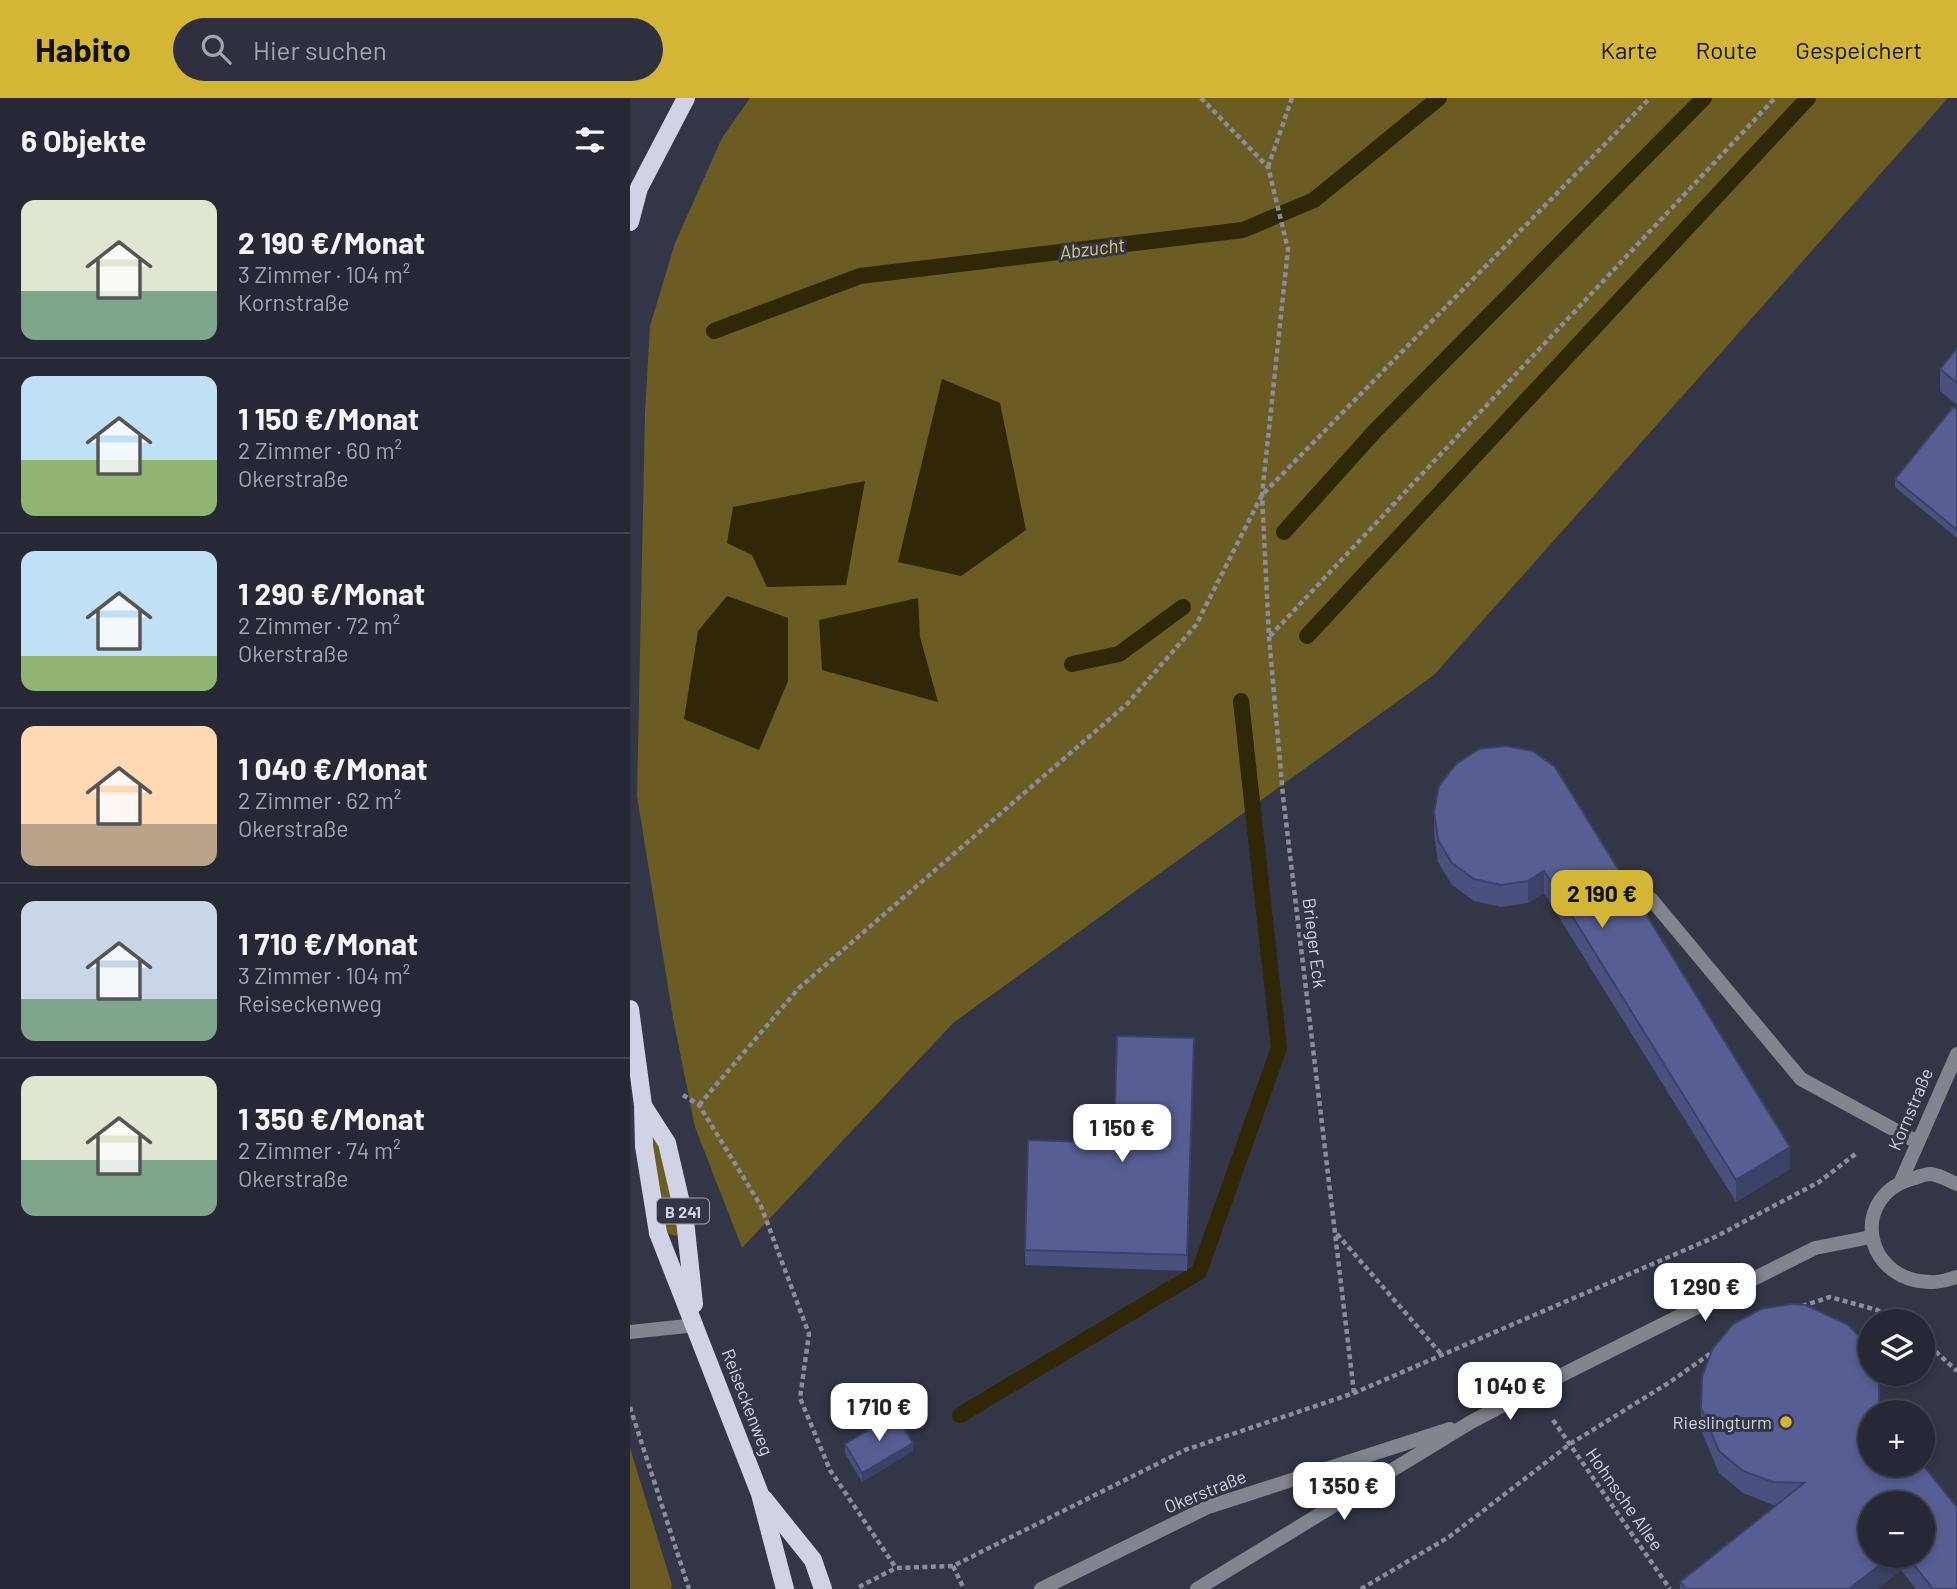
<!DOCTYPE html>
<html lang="de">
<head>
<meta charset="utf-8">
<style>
	body { margin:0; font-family:Barlow,sans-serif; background:#2e303d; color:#f1f3f6; height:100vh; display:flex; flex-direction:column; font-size:26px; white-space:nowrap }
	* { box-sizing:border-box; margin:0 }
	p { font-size:23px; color:#a4a6ad }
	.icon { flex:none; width:38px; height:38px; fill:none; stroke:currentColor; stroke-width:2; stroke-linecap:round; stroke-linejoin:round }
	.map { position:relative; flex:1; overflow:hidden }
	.side { display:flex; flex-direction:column; background:#262835; width:630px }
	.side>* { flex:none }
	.fabs { position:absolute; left:1228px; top:1211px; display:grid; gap:14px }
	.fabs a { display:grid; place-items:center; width:77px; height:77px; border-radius:50%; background:#262835; box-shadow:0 4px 10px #0003,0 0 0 2px #424450; font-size:35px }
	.price { position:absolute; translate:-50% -60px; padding:0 16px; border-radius:14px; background:#fff; color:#222; font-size:23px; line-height:46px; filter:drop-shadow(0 2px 4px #0008) }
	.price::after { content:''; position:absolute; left:50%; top:42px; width:21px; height:16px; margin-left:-10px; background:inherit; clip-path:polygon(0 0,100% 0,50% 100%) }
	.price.on { background:#d3b635; color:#111 }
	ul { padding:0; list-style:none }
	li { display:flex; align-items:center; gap:21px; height:175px; padding:0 21px }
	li+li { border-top:2px solid #424450 }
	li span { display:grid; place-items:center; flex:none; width:196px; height:140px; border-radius:14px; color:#555 }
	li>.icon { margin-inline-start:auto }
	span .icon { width:84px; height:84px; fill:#fffc; stroke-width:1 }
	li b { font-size:30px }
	h2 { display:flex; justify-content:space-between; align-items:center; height:84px; padding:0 21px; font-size:30px }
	header { display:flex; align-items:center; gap:42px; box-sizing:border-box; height:98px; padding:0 35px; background:#d3b635; color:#111 }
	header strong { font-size:33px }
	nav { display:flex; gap:38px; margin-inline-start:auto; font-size:24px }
	.search { width:490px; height:63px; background:#2e303d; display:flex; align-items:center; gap:18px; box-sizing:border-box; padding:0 24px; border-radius:38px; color:#a4a6ad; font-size:26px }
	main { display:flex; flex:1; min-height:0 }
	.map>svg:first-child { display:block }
	.green { fill:#6a5c23 }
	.water { fill:#2f2705 }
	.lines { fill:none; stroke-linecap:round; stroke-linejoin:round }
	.stream { stroke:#2f2705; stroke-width:16 }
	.path { stroke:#8a8d9b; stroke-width:4.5; stroke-dasharray:5 3.5; stroke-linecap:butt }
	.lane { stroke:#83858e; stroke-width:14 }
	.street { stroke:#83858e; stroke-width:14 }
	.primary { stroke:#d0d3e6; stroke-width:18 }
	.wall { fill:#4a517e; fill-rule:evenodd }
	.shaded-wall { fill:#3c4267 }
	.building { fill:#565e93; stroke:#3c4267; stroke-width:2 }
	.poi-dot { fill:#d3b635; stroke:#333647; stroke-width:2.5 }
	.labels { text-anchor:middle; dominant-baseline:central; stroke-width:6; stroke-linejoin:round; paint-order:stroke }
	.shield { fill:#333647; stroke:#a2a5b2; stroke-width:2 }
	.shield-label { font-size:16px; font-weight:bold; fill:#d2d5e0 }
	.street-label { font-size:18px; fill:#d2d5e0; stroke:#333647 }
	.poi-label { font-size:18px; fill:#d2d5e0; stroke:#333647; text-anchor:end }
	.water-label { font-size:19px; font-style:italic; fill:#dfc96d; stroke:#333647 }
</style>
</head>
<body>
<header>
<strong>Habito</strong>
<div class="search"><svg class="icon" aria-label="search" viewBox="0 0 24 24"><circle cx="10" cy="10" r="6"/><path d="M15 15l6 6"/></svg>Hier suchen</div>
<nav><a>Karte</a><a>Route</a><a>Gespeichert</a></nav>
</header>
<main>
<section class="side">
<h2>6 Objekte<svg class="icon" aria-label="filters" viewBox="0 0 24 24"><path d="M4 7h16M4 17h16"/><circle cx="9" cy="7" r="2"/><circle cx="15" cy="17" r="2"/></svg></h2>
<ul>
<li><span style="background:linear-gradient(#dfe7d0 65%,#7fa58c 0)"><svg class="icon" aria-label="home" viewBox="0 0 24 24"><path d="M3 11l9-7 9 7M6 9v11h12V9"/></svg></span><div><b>2 190 €/Monat</b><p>3 Zimmer · 104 m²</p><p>Kornstraße</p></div></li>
<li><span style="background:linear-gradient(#bfe0f5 60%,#8fb573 0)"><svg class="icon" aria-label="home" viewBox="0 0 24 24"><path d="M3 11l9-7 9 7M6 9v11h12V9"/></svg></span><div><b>1 150 €/Monat</b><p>2 Zimmer · 60 m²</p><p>Okerstraße</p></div></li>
<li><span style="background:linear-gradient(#bfe0f5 75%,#8fb573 0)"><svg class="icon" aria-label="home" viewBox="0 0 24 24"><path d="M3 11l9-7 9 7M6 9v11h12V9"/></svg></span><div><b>1 290 €/Monat</b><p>2 Zimmer · 72 m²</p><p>Okerstraße</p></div></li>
<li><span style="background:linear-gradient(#ffd9b3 70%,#b9a48a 0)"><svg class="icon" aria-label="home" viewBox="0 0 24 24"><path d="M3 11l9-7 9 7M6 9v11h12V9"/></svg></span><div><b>1 040 €/Monat</b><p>2 Zimmer · 62 m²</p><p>Okerstraße</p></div></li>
<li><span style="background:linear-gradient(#c9d6e8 70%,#7fa58c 0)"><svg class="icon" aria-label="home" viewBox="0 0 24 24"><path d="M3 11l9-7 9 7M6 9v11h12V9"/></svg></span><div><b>1 710 €/Monat</b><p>3 Zimmer · 104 m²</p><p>Reiseckenweg</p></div></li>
<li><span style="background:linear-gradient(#dfe7d0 60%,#7fa58c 0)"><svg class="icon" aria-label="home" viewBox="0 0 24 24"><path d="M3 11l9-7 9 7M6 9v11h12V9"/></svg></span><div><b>1 350 €/Monat</b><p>2 Zimmer · 74 m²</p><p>Okerstraße</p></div></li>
</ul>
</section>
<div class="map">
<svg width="1327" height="1491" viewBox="0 0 1327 1491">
	<rect width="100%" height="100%" fill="#333647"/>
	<g class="green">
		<path d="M 120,0 L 1318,0 L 804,577 L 323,925 L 112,1150 L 65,1029 L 43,920 L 7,698 L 15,315 L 20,228 L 45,145 L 92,40 Z"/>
		<path d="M 23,1040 L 27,1041 L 50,1133 L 46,1138 L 33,1134 L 20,1042 Z"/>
		<path d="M 0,1350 L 42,1487 L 41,1491 L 0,1491 Z"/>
	</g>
	<g class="water">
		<path d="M 312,281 L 370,305 L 396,432 L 331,478 L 268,464 Z"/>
		<path d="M 235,383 L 216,487 L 137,489 L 122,457 L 97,445 L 103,409 Z"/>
		<path d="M 97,498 L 158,520 L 158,583 L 129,652 L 54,621 L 68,533 Z"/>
		<path d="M 288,500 L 290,539 L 308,604 L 192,572 L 189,522 Z"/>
	</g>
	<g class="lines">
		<g class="stream">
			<path d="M 84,233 L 230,178 L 613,132 L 684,102 L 809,0"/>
			<path d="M 654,434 L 745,333 L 1074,0"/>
			<path d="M 677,538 L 1178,0"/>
			<path d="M 442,566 L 489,556 L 553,509"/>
			<path d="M 330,1317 L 569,1174 L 649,950 L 611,603"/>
		</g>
		<g class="path">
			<path d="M 571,0 L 638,69 L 658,151 L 632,397 L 639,539 L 653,698 L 724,1295"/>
			<path d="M 638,69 L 662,0"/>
			<path d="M 640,538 L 1145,0"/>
			<path d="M 53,997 L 69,1007 L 131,1108 L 179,1236 L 170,1300 L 200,1372 L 266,1470"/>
			<path d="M 69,1007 L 169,890 L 497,606 L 566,527 L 632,397 L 1020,0"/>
			<path d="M 707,1136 L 812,1257"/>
			<path d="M 1172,1208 L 1200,1199 L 1247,1212 L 1265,1223"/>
			<path d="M 1293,1242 L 1327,1273"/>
			<path d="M 0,1309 L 59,1491"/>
			<path d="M 923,1322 L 1040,1491"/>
			<path d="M 323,1468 L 334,1491"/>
			<path d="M 229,1489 L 266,1470 L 323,1468 L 555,1352 L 724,1295 L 1085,1139 L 1189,1084 L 1228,1054"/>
			<path d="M 731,1491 L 819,1439 L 940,1346 L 1040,1284 L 1084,1253"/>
		</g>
		<path class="lane" d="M 1021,801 L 1171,981 L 1287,1044"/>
		<g class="street">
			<path d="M 1271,1083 L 1327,956"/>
			<path d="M 1327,1086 C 1319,1083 1310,1077 1301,1076 C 1297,1076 1290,1078 1285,1080 C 1219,1096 1232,1183 1300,1184 C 1309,1185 1319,1181 1327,1179"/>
			<path d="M 0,1234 L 66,1227"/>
			<path d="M 411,1491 L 578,1409 L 820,1331"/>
			<path d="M 567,1491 L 841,1324 L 902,1292 L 1185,1150 L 1241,1139"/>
		</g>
		<g class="primary">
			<path d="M 0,124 L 9,90 L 56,0"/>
			<path d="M 0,911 L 13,1007 L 14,1048 L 28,1135 L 130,1396 L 155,1491"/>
			<path d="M 14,1009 L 37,1045 L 55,1122 L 64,1206"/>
			<path d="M 134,1401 L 183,1462 L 193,1491"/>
		</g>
	</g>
	<g class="wall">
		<path d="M 1327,250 L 1327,307 L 1310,293 L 1310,271 Z"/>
		<path d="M 1327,311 L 1327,440 L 1265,389 L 1265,381 Z"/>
		<path d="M 826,666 L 1160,1071 L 1106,1104 L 914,795 L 898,805 L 871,809 L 844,803 L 822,787 L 808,764 L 804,736 L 804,714 Z"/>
		<path d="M 564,940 L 557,1173 L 395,1167 L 395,1152 L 484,1045 Z"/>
		<path d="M 1071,1310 L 1249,1311 L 1327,1491 L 1286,1491 L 1271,1472 L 1247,1491 L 1050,1491 L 1050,1484 L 1147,1407 L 1143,1407 L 1113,1395 L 1089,1375 L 1071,1332 ZM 1241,1405 L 1293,1458 L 1241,1458 Z"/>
		<path d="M 215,1346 L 283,1353 L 232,1384 L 215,1355 Z"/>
	</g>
	<g class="shaded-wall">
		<path d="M 914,773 L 914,795 L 898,805 L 898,783 Z"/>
		<path d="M 1160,1049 L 1160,1071 L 1106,1104 L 1106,1082 Z"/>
		<path d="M 283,1345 L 283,1353 L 232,1384 L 232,1375 Z"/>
		<path d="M 1261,1458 L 1271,1458 L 1271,1472 L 1247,1491 L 1219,1491 Z"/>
	</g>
	<g class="building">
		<path d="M 1327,250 L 1327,285 L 1310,271 Z"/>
		<path d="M 1323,309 L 1327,311 L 1327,432 L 1265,381 Z"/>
		<path d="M 876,648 L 903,653 L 925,669 L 1160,1049 L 1106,1082 L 914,773 L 898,783 L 871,787 L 844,781 L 822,765 L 808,742 L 804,714 L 809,688 L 826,666 L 849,651 Z"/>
		<path d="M 487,938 L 564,940 L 557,1157 L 395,1152 L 398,1042 L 484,1045 Z"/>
		<path d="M 1161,1206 L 1176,1207 L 1218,1227 L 1229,1238 L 1241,1259 L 1241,1276 L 1247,1276 L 1249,1280 L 1249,1311 L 1251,1314 L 1241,1314 L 1241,1367 L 1293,1367 L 1327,1409 L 1327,1491 L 1303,1491 L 1277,1458 L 1293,1458 L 1293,1405 L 1241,1405 L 1241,1458 L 1261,1458 L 1219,1491 L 1056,1491 L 1050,1484 L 1174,1385 L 1143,1384 L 1113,1373 L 1089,1353 L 1071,1310 L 1072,1279 L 1083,1250 L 1103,1226 L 1131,1211 Z"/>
		<path d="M 265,1316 L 283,1345 L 232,1375 L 215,1346 Z"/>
	</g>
	<circle class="poi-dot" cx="1156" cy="1324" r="7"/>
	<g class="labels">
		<rect class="shield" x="27" y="1100.5" width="52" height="25" rx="5"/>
		<g class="shield-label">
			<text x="53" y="1113">B 241</text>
		</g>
		<g class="street-label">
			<text transform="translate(685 845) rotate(83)">Brieger Eck</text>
			<text transform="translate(1280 1011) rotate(-67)">Kornstraße</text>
			<text transform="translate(118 1304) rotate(69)">Reiseckenweg</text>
			<text transform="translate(575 1393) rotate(-22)">Okerstraße</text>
			<text transform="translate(995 1401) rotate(55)">Hohnsche Allee</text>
		</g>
		<g class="poi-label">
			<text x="1142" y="1324">Rieslingturm</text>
		</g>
		<g class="water-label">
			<text transform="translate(462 150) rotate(-7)">Abzucht</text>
		</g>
	</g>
</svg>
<div class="fabs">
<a><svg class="icon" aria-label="layers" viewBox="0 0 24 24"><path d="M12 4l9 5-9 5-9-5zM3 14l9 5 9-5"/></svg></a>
<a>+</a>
<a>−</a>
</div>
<b class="price on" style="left:972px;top:832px">2 190 €</b>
<b class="price" style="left:492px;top:1066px">1 150 €</b>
<b class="price" style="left:1075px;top:1225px">1 290 €</b>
<b class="price" style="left:880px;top:1324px">1 040 €</b>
<b class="price" style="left:249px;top:1345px">1 710 €</b>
<b class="price" style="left:714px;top:1424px">1 350 €</b>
</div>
</main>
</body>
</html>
